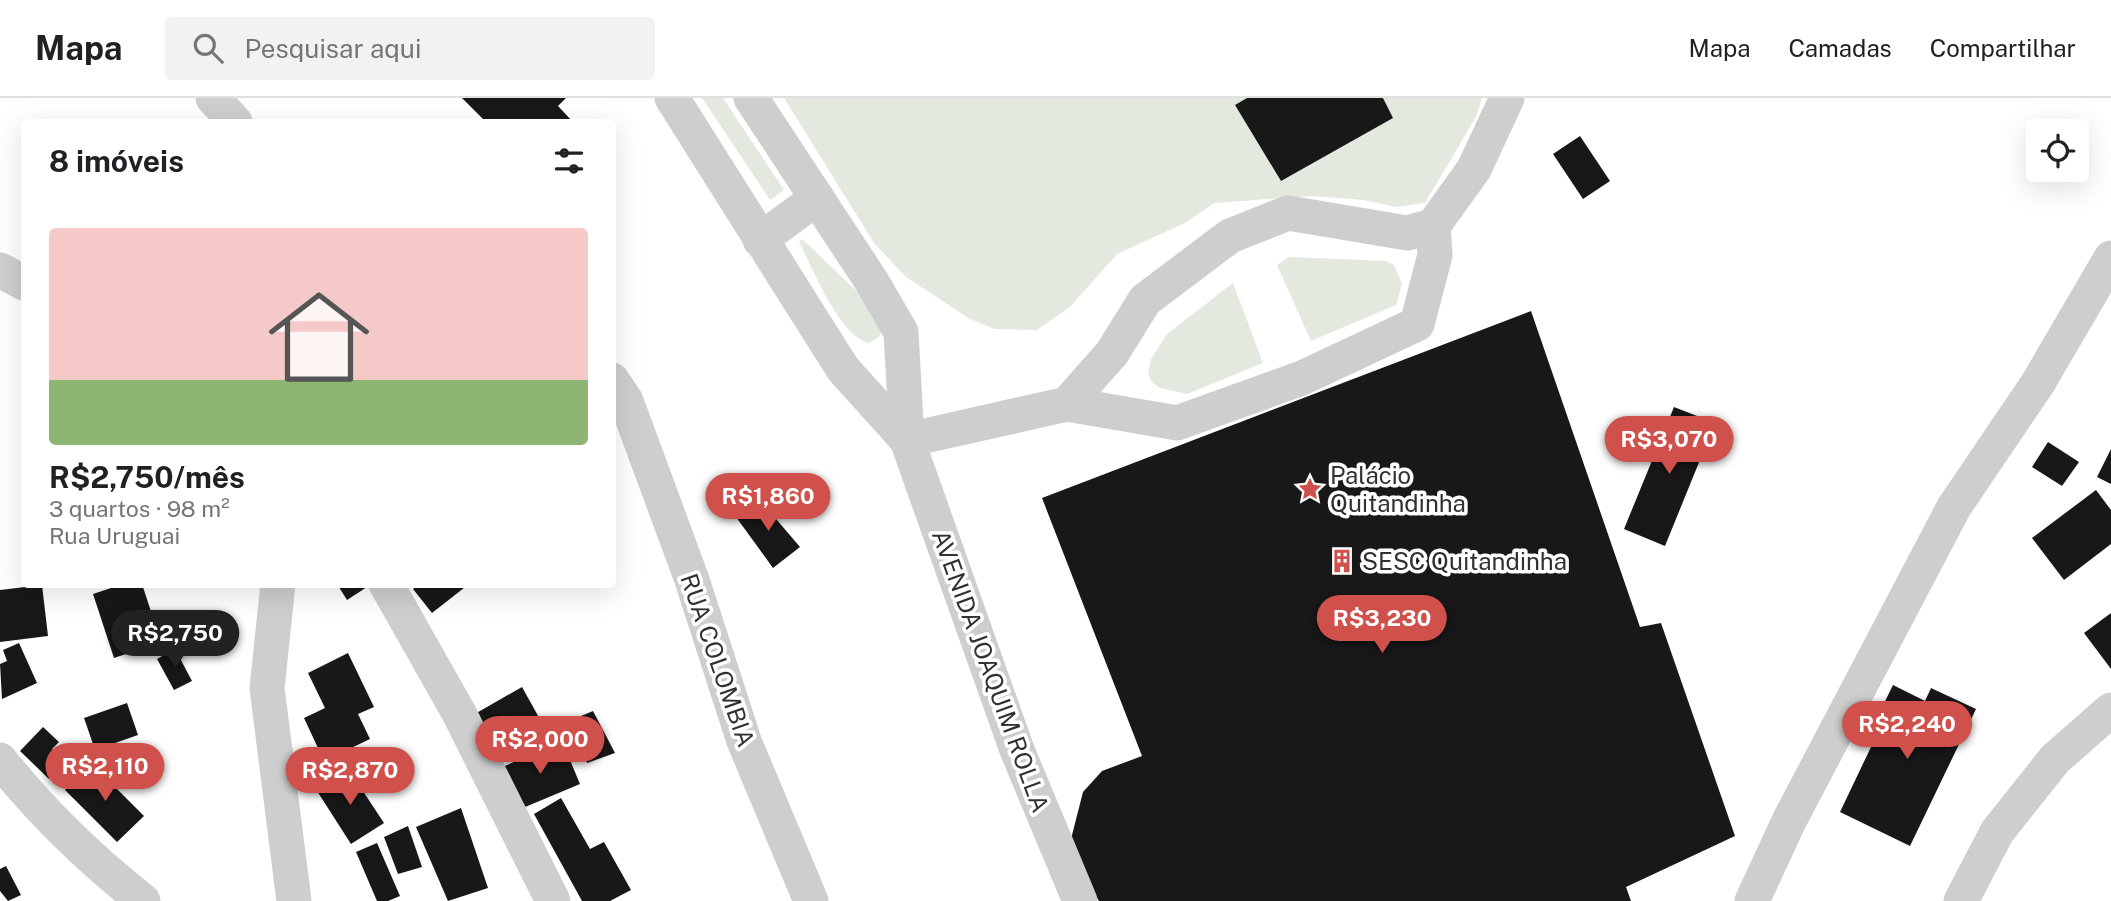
<!DOCTYPE html>
<html lang="pt">
<head>
<meta charset="utf-8">
<style>
	body { margin:0; font-family:"Public Sans",sans-serif; background:#f2f2f2; color:#202124; height:100vh; display:flex; flex-direction:column; font-size:26px; white-space:nowrap }
	* { box-sizing:border-box; margin:0 }
	p { font-size:23px; color:#757577 }
	.icon { flex:none; width:38px; height:38px; fill:none; stroke:currentColor; stroke-width:2; stroke-linecap:round; stroke-linejoin:round }
	.map { position:relative; flex:1; overflow:hidden }
	.drawer { position:absolute; left:21px; top:21px; width:595px; height:469px; display:flex; flex-direction:column; background:#fff; border-radius:7px; box-shadow:0 7px 28px #0002 }
	.drawer>* { flex:none }
	.tools { position:absolute; left:2026px; top:21px; display:grid; gap:14px }
	.tools a { display:grid; place-items:center; width:63px; height:63px; border-radius:7px; background:#fff; box-shadow:0 7px 28px #0002; font-size:35px }
	.price { position:absolute; translate:-50% -60px; padding:0 16px; border-radius:24px; background:#d0504b; color:#fff; font-size:23px; line-height:46px; filter:drop-shadow(0 2px 4px #0008) }
	.price::after { content:''; position:absolute; left:50%; top:42px; width:21px; height:16px; margin-left:-10px; background:inherit; clip-path:polygon(0 0,100% 0,50% 100%) }
	.price.active { background:#222; color:#fff }
	ul { padding:0; list-style:none }
	li { display:grid; align-content:center; gap:14px; height:371px; padding:0 28px }
	li span { display:grid; place-items:center; height:217px; border-radius:7px; color:#555 }
	li>.icon { margin-inline-start:auto }
	span .icon { width:126px; height:126px; fill:#fffc; stroke-width:1 }
	li b { font-size:30px }
	h2 { display:flex; justify-content:space-between; align-items:center; height:84px; padding:0 28px; font-size:30px }
	header { display:flex; align-items:center; gap:42px; box-sizing:border-box; height:98px; padding:0 35px; background:#fff; border-bottom:2px solid #e0e0e0 }
	header strong { font-size:33px }
	nav { display:flex; gap:38px; margin-inline-start:auto; font-size:24px }
	.search { width:490px; height:63px; background:#f2f2f2; display:flex; align-items:center; gap:18px; box-sizing:border-box; padding:0 24px; border-radius:7px; color:#757577; font-size:26px }
	.map>svg:first-child { display:block }
	.green { fill:#e3e9de }
	.building { fill:#181818 }
	.lines { fill:none; stroke-linecap:round; stroke-linejoin:round }
	.minor { stroke:#cecece; stroke-width:35 }
	.labels { text-anchor:middle; dominant-baseline:central; stroke-width:7; stroke-linejoin:round; paint-order:stroke }
	.poi-label { font-size:24px; fill:#313131; stroke:#fff; text-anchor:start }
	.street-label { font-size:24px; fill:#313131; stroke:#fff }
</style>
</head>
<body>
<header>
<strong>Mapa</strong>
<div class="search"><svg class="icon" aria-label="search" viewBox="0 0 24 24"><circle cx="10" cy="10" r="6"/><path d="M15 15l6 6"/></svg>Pesquisar aqui</div>
<nav><a>Mapa</a><a>Camadas</a><a>Compartilhar</a></nav>
</header>
<div class="map">
<svg width="2111" height="803" viewBox="0 0 2111 803">
	<rect width="100%" height="100%" fill="#fff"/>
	<g class="green">
		<path d="M 702,0 L 723,0 L 784,92 L 770,102 Z"/>
		<path d="M 784,0 L 1482,0 L 1476,19 L 1425,105 L 1396,109 L 1364,102 L 1312,98 L 1214,105 L 1185,125 L 1117,156 L 1070,209 L 1037,232 L 995,231 L 970,221 L 906,179 L 874,145 Z"/>
		<path d="M 802,141 L 865,201 L 884,229 L 879,239 L 869,245 C 840,239 813,171 799,144 Z"/>
		<path d="M 1289,159 L 1386,163 L 1394,167 L 1402,186 L 1396,207 L 1311,243 L 1277,167 Z"/>
		<path d="M 1233,185 L 1263,265 L 1187,296 L 1160,290 L 1152,284 L 1148,276 L 1151,261 L 1167,236 Z"/>
	</g>
	<g class="building">
		<path d="M 462,0 L 566,0 L 558,8 L 573,24 L 486,24 Z"/>
		<path d="M 1247,0 L 1383,0 L 1393,20 L 1281,83 L 1235,7 Z"/>
		<path d="M 1580,38 L 1610,83 L 1583,101 L 1553,56 Z"/>
		<path d="M 1531,213 L 1640,529 L 1661,525 L 1735,738 L 1626,789 L 1631,803 L 1099,803 L 1083,779 L 1071,741 L 1083,694 L 1102,673 L 1142,658 L 1042,400 Z"/>
		<path d="M 1674,309 L 1715,325 L 1665,448 L 1624,431 Z"/>
		<path d="M 2048,344 L 2079,364 L 2062,388 L 2032,369 Z"/>
		<path d="M 2111,351 L 2111,386 L 2097,379 Z"/>
		<path d="M 2096,392 L 2111,412 L 2111,446 L 2064,482 L 2032,440 Z"/>
		<path d="M 759,401 L 800,449 L 773,470 L 736,419 Z"/>
		<path d="M 123,486 L 142,486 L 161,544 L 114,560 L 93,496 Z"/>
		<path d="M 337,486 L 365,486 L 367,489 L 347,502 Z"/>
		<path d="M 419,486 L 469,486 L 432,515 L 413,491 Z"/>
		<path d="M 42,487 L 48,538 L 0,544 L 0,492 Z"/>
		<path d="M 2111,515 L 2111,571 L 2084,535 Z"/>
		<path d="M 19,545 L 37,585 L 2,601 L 0,566 L 7,563 L 3,552 Z"/>
		<path d="M 175,551 L 192,583 L 174,592 L 157,561 Z"/>
		<path d="M 348,555 L 374,609 L 358,616 L 370,641 L 324,663 L 304,620 L 325,610 L 308,575 Z"/>
		<path d="M 1893,587 L 1925,603 L 1931,590 L 1976,611 L 1910,748 L 1840,714 L 1871,649 L 1864,646 Z"/>
		<path d="M 522,589 L 546,632 L 498,660 L 473,617 Z"/>
		<path d="M 127,605 L 138,637 L 95,652 L 84,620 Z"/>
		<path d="M 593,613 L 615,655 L 587,665 L 569,623 Z"/>
		<path d="M 43,629 L 59,644 L 52,651 L 66,664 L 49,681 L 20,653 Z"/>
		<path d="M 562,643 L 580,686 L 518,712 L 500,670 Z"/>
		<path d="M 92,666 L 144,718 L 117,744 L 65,692 Z"/>
		<path d="M 349,672 L 384,725 L 351,746 L 317,693 Z"/>
		<path d="M 561,700 L 590,751 L 604,744 L 631,792 L 610,803 L 582,803 L 534,716 Z"/>
		<path d="M 461,710 L 488,790 L 448,803 L 416,729 Z"/>
		<path d="M 408,728 L 422,769 L 398,776 L 384,739 Z"/>
		<path d="M 377,745 L 400,798 L 388,803 L 377,803 L 356,754 Z"/>
		<path d="M 6,768 L 21,797 L 8,803 L 0,793 L 0,771 Z"/>
	</g>
	<g class="lines">
		<g class="minor">
			<path d="M 213,0 L 235,24"/>
			<path d="M 672,0 L 843,271 L 907,342"/>
			<path d="M 751,0 L 872,184 L 901,234 L 907,342 L 1017,652 L 1080,803"/>
			<path d="M 760,142 L 817,100"/>
			<path d="M 0,172 L 24,185"/>
			<path d="M 612,282 L 626,303 L 692,482 L 744,643 L 811,803"/>
			<path d="M 1067,306 L 1177,325 L 1302,280 L 1417,226 L 1435,157 L 1433,128"/>
			<path d="M 907,342 L 1067,306 L 1112,255 L 1145,202 L 1230,138 L 1288,115 L 1407,135 L 1433,128 L 1474,71 L 1507,0"/>
			<path d="M 278,486 L 267,590 L 294,803"/>
			<path d="M 386,486 L 459,615 L 553,803"/>
			<path d="M 0,662 C 42,715 90,761 143,803"/>
			<path d="M 1752,803 L 1789,723 L 1954,409 L 2038,285 L 2111,160"/>
			<path d="M 1961,803 L 1997,734 L 2055,661 L 2111,612"/>
		</g>
	</g>
	<defs>
		<g id="sight-bare" transform="scale(1.89)"><path d="M0-6L1.8-2.2L6-1.7L2.9 1.2L3.7 5.4L0 3.3L-3.7 5.4L-2.9 1.2L-6-1.7L-1.8-2.2Z" fill="#d0504b" stroke="#fff" stroke-width="2.5" paint-order="stroke"/></g>
		<g id="building-bare" transform="scale(1.89)"><path d="M-4-6H4V6H1V3H-1V6H-4ZM-2.5-4.3h1.7v1.8h-1.7ZM.8-4.3h1.7v1.8H.8ZM-2.5-1h1.7V.8h-1.7ZM.8-1h1.7V.8H.8Z" fill="#d0504b" stroke="#fff" stroke-width="2.5" paint-order="stroke"/></g>
	</defs>
	<g fill-rule="evenodd">
		<use href="#sight-bare" x="1310" y="391"/>
		<use href="#building-bare" x="1342" y="463"/>
	</g>
	<g class="labels">
		<g class="poi-label">
			<text x="1330" y="377">Palácio<tspan x="1330" dy="28">Quitandinha</tspan></text>
			<text x="1362" y="463">SESC Quitandinha</text>
		</g>
		<g class="street-label">
			<text transform="translate(718 562) rotate(71)">RUA COLOMBIA</text>
			<text transform="translate(991 573) rotate(70)">AVENIDA JOAQUIM ROLLA</text>
		</g>
	</g>
</svg>
<div class="tools">
<a><svg class="icon" aria-label="locate" viewBox="0 0 24 24"><circle cx="12" cy="12" r="6"/><path d="M12 2v4M12 18v4M2 12h4M18 12h4"/></svg></a>
</div>
<b class="price" style="left:1669px;top:378px">R$3,070</b>
<b class="price" style="left:768px;top:435px">R$1,860</b>
<b class="price" style="left:1382px;top:557px">R$3,230</b>
<b class="price active" style="left:175px;top:572px">R$2,750</b>
<b class="price" style="left:1907px;top:663px">R$2,240</b>
<b class="price" style="left:540px;top:678px">R$2,000</b>
<b class="price" style="left:105px;top:705px">R$2,110</b>
<b class="price" style="left:350px;top:709px">R$2,870</b>
<section class="drawer">
<h2>8 imóveis<svg class="icon" aria-label="filters" viewBox="0 0 24 24"><path d="M4 7h16M4 17h16"/><circle cx="9" cy="7" r="2"/><circle cx="15" cy="17" r="2"/></svg></h2>
<ul>
<li><span style="background:linear-gradient(#f6c9c9 70%,#8fb573 0)"><svg class="icon" aria-label="home" viewBox="0 0 24 24"><path d="M3 11l9-7 9 7M6 9v11h12V9"/></svg></span><div><b>R$2,750/mês</b><p>3 quartos · 98 m²</p><p>Rua Uruguai</p></div></li>
</ul>
</section>
</div>
</body>
</html>
